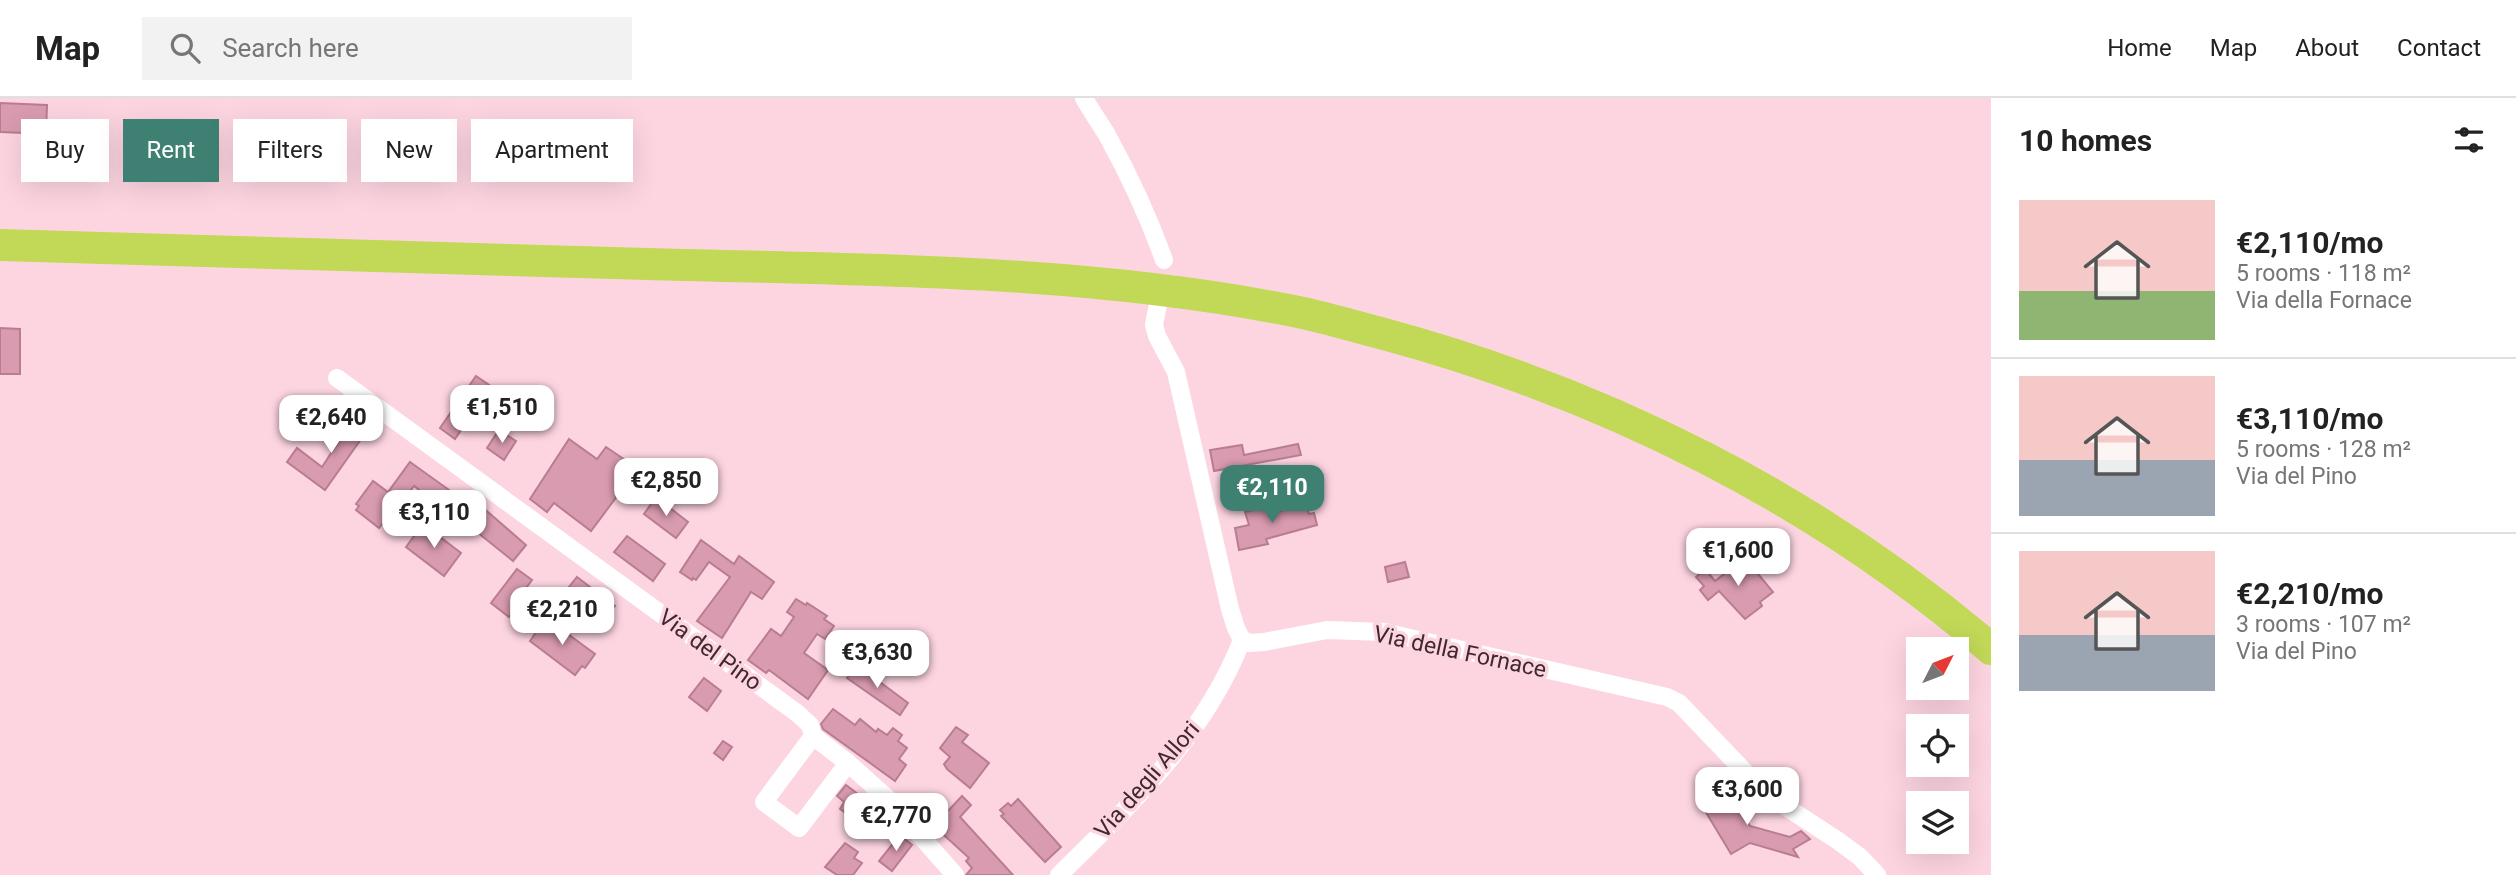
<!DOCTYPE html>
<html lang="en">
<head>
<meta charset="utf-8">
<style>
	body { margin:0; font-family:Roboto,sans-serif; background:#f2f2f2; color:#222; height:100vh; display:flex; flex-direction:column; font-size:26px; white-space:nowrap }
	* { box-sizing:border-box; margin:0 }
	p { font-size:23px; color:#767676 }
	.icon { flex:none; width:38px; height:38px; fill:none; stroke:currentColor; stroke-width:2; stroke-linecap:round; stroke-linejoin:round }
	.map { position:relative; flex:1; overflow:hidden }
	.details { display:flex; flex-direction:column; background:#fff; width:525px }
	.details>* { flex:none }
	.hud { position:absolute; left:21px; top:21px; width:665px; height:63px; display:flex; gap:14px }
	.needle { width:46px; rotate:48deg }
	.fabs { position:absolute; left:1906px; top:539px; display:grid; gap:14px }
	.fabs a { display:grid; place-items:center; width:63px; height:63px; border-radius:0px; background:#fff; box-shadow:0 7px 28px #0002; font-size:35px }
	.price { position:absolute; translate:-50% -60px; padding:0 16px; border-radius:14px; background:#fff; color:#222; font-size:23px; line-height:46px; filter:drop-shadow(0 2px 4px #0008) }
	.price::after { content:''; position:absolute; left:50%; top:42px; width:21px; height:16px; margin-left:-10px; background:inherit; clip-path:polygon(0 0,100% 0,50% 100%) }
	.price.current { background:#3e8173; color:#fff }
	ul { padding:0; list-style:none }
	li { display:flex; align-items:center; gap:21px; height:175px; padding:0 28px }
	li+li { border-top:2px solid #e0e0e0 }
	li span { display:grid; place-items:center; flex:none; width:196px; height:140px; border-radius:0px; color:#555 }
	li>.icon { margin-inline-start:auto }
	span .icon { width:84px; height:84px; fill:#fffc; stroke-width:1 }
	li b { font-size:30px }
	h2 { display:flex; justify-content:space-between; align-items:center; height:84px; padding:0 28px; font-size:30px }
	.pill { padding:0 24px; border-radius:0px; background:#fff; box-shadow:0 7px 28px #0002; font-size:24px; line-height:63px }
	.pill.current { background:#3e8173; color:#fff }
	header { display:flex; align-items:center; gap:42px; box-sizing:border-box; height:98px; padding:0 35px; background:#fff; border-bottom:2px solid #e0e0e0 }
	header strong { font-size:33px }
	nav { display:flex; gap:38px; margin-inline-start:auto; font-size:24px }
	.search { width:490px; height:63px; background:#f2f2f2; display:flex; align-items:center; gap:18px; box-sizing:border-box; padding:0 24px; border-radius:0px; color:#767676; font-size:26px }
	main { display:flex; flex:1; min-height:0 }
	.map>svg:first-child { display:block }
	.building { fill:#d99baf; stroke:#b87d91; stroke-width:2 }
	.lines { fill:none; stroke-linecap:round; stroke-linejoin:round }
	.street { stroke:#fff; stroke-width:18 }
	.highway { stroke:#c2d857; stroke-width:32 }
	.labels { text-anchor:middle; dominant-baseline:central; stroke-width:7; stroke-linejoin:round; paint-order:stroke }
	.street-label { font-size:23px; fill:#402830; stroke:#fdd5e1 }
</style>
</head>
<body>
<header>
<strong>Map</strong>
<div class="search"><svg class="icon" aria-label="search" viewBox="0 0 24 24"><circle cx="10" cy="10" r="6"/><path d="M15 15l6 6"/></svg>Search here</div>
<nav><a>Home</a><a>Map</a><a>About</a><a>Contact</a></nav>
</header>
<main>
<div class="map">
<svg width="1991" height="777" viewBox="0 0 1991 777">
	<rect width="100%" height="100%" fill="#fdd5e1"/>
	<g class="building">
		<path d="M 0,5 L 47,7 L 46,36 L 0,34 Z"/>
		<path d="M 0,230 L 20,231 L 20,276 L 0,276 Z"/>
		<path d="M 476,278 L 492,289 L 489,292 L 519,313 L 511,324 L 481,303 L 455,341 L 440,330 Z"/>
		<path d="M 356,317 L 371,327 L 325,392 L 287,364 L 297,350 L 322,369 Z"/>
		<path d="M 499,332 L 516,343 L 504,362 L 487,350 Z"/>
		<path d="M 569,341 L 597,361 L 606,349 L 637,370 L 630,380 L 638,386 L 626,403 L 618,397 L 591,433 L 554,405 L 547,414 L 530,401 Z"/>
		<path d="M 1298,346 L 1301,357 L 1214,373 L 1210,352 L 1242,347 L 1244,357 Z"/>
		<path d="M 410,364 L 470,407 L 474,402 L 526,447 L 513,463 L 472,430 L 471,432 L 414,388 L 384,427 L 382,426 L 379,430 L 356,412 L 359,408 L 356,406 L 373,383 L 388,394 Z"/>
		<path d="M 656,399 L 688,424 L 676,440 L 644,416 Z"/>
		<path d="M 1306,406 L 1309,416 L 1314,415 L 1317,427 L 1266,441 L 1268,446 L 1239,452 L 1235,430 L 1249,427 L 1245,414 L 1273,408 L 1275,414 Z"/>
		<path d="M 423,426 L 461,455 L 444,478 L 406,449 Z"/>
		<path d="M 627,438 L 665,466 L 653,483 L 614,454 Z"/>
		<path d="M 701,442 L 734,466 L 739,458 L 774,484 L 762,501 L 751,494 L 722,540 L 697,523 L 730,479 L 709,464 L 696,482 L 693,480 L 692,482 L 680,474 Z"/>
		<path d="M 1745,460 L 1773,494 L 1760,504 L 1762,508 L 1745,521 L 1719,493 L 1708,502 L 1700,492 L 1704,488 L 1696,479 L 1705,471 L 1715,483 Z"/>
		<path d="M 1405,464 L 1409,479 L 1388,484 L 1385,469 Z"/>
		<path d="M 517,471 L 532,482 L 521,497 L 524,499 L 509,519 L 491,505 Z"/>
		<path d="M 577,479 L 615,508 L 599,528 L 561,499 Z"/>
		<path d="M 796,501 L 806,507 L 807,505 L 827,518 L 824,521 L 834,528 L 825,541 L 817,536 L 804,555 L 828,572 L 808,601 L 769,572 L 766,575 L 748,562 L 771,531 L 781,538 L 794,519 L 787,514 Z"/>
		<path d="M 546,520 L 595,556 L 585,570 L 582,568 L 575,577 L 530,543 Z"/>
		<path d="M 857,567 L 908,605 L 900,617 L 847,580 Z"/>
		<path d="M 704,580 L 721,593 L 707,613 L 689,599 Z"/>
		<path d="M 833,611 L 855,627 L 860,621 L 876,634 L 878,631 L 887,637 L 893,630 L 902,637 L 898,643 L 907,650 L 899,661 L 906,667 L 895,683 L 823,631 L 821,626 Z"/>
		<path d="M 956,629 L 968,637 L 962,644 L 989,665 L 970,690 L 947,671 L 944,666 L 950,659 L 940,650 Z"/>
		<path d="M 723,643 L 732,649 L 723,662 L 714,655 Z"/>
		<path d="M 846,687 L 871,706 L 862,717 L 857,714 L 853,720 L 840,711 L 844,704 L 837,698 Z"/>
		<path d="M 1741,687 L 1752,697 L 1742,713 L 1750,728 L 1790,739 L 1801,733 L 1810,741 L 1793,751 L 1798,759 L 1750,745 L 1731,756 L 1704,711 L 1739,691 Z"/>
		<path d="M 962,698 L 971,707 L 960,719 L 1013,777 L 966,777 L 972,770 L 966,763 L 969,760 L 934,728 Z"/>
		<path d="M 1018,701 L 1061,749 L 1045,764 L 1001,718 L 1004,716 L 1000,712 L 1008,705 L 1011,708 Z"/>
		<path d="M 900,737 L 912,747 L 892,773 L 879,763 Z"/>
		<path d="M 845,745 L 858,754 L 854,760 L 862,765 L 853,777 L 837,777 L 825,769 Z"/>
	</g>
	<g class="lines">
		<g class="street">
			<path d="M 1084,0 C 1091,13 1100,25 1107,37 C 1129,77 1149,120 1164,162"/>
			<path d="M 1158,206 L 1154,227 L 1157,238 L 1176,274 L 1230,511 L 1236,530 L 1242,542 L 1250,545 L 1264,544 L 1327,532 L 1384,534 L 1667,599 L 1679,605 L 1766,696 L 1837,742 L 1860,759 L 1877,777"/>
			<path d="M 337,280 L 797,615 L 810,627 L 813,638 L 848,665 L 887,700 L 955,777"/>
			<path d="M 813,638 L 764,704 L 799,730 L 848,665"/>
			<path d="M 1059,777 C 1132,705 1204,639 1242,542"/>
		</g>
		<path class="highway" d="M 0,147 C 216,153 432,160 648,166 C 864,172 1091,171 1303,215 C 1330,221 1357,229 1384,236 C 1606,296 1816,401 1991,551"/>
	</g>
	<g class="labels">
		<g class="street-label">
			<text transform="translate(710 552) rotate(36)">Via del Pino</text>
			<text transform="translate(1460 554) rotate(12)">Via della Fornace</text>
			<text transform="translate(1147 682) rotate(-49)">Via degli Allori</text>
		</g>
	</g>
</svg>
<div class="fabs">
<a><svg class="needle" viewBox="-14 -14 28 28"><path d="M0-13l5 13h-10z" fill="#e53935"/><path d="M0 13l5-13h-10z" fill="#767676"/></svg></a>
<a><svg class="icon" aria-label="locate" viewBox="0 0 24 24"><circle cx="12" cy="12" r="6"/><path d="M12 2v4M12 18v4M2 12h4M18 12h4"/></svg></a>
<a><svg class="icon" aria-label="layers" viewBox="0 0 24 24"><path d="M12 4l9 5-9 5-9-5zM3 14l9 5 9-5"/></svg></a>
</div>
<b class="price" style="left:502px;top:347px">€1,510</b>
<b class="price" style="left:331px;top:357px">€2,640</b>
<b class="price" style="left:666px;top:420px">€2,850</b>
<b class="price current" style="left:1272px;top:427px">€2,110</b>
<b class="price" style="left:434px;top:452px">€3,110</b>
<b class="price" style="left:1738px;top:490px">€1,600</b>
<b class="price" style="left:562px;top:549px">€2,210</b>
<b class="price" style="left:877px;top:592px">€3,630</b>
<b class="price" style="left:1747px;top:729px">€3,600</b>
<b class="price" style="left:896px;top:755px">€2,770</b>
<div class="hud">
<a class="pill">Buy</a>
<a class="pill current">Rent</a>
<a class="pill">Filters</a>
<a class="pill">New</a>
<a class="pill">Apartment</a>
</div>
</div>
<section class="details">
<h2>10 homes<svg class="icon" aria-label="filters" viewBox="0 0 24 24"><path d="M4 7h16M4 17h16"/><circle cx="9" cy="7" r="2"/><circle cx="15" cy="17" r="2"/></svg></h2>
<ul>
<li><span style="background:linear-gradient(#f6c9c9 65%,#8fb573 0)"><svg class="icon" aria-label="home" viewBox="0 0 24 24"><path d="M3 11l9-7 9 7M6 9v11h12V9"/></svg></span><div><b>€2,110/mo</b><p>5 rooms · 118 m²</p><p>Via della Fornace</p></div></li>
<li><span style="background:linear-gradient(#f6c9c9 60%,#9aa5b1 0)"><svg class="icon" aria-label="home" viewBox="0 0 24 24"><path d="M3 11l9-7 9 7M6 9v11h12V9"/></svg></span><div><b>€3,110/mo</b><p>5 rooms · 128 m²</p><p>Via del Pino</p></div></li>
<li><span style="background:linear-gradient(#f6c9c9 60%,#9aa5b1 0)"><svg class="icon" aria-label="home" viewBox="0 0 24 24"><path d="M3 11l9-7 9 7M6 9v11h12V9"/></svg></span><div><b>€2,210/mo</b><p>3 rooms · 107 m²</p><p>Via del Pino</p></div></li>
</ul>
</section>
</main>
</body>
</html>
